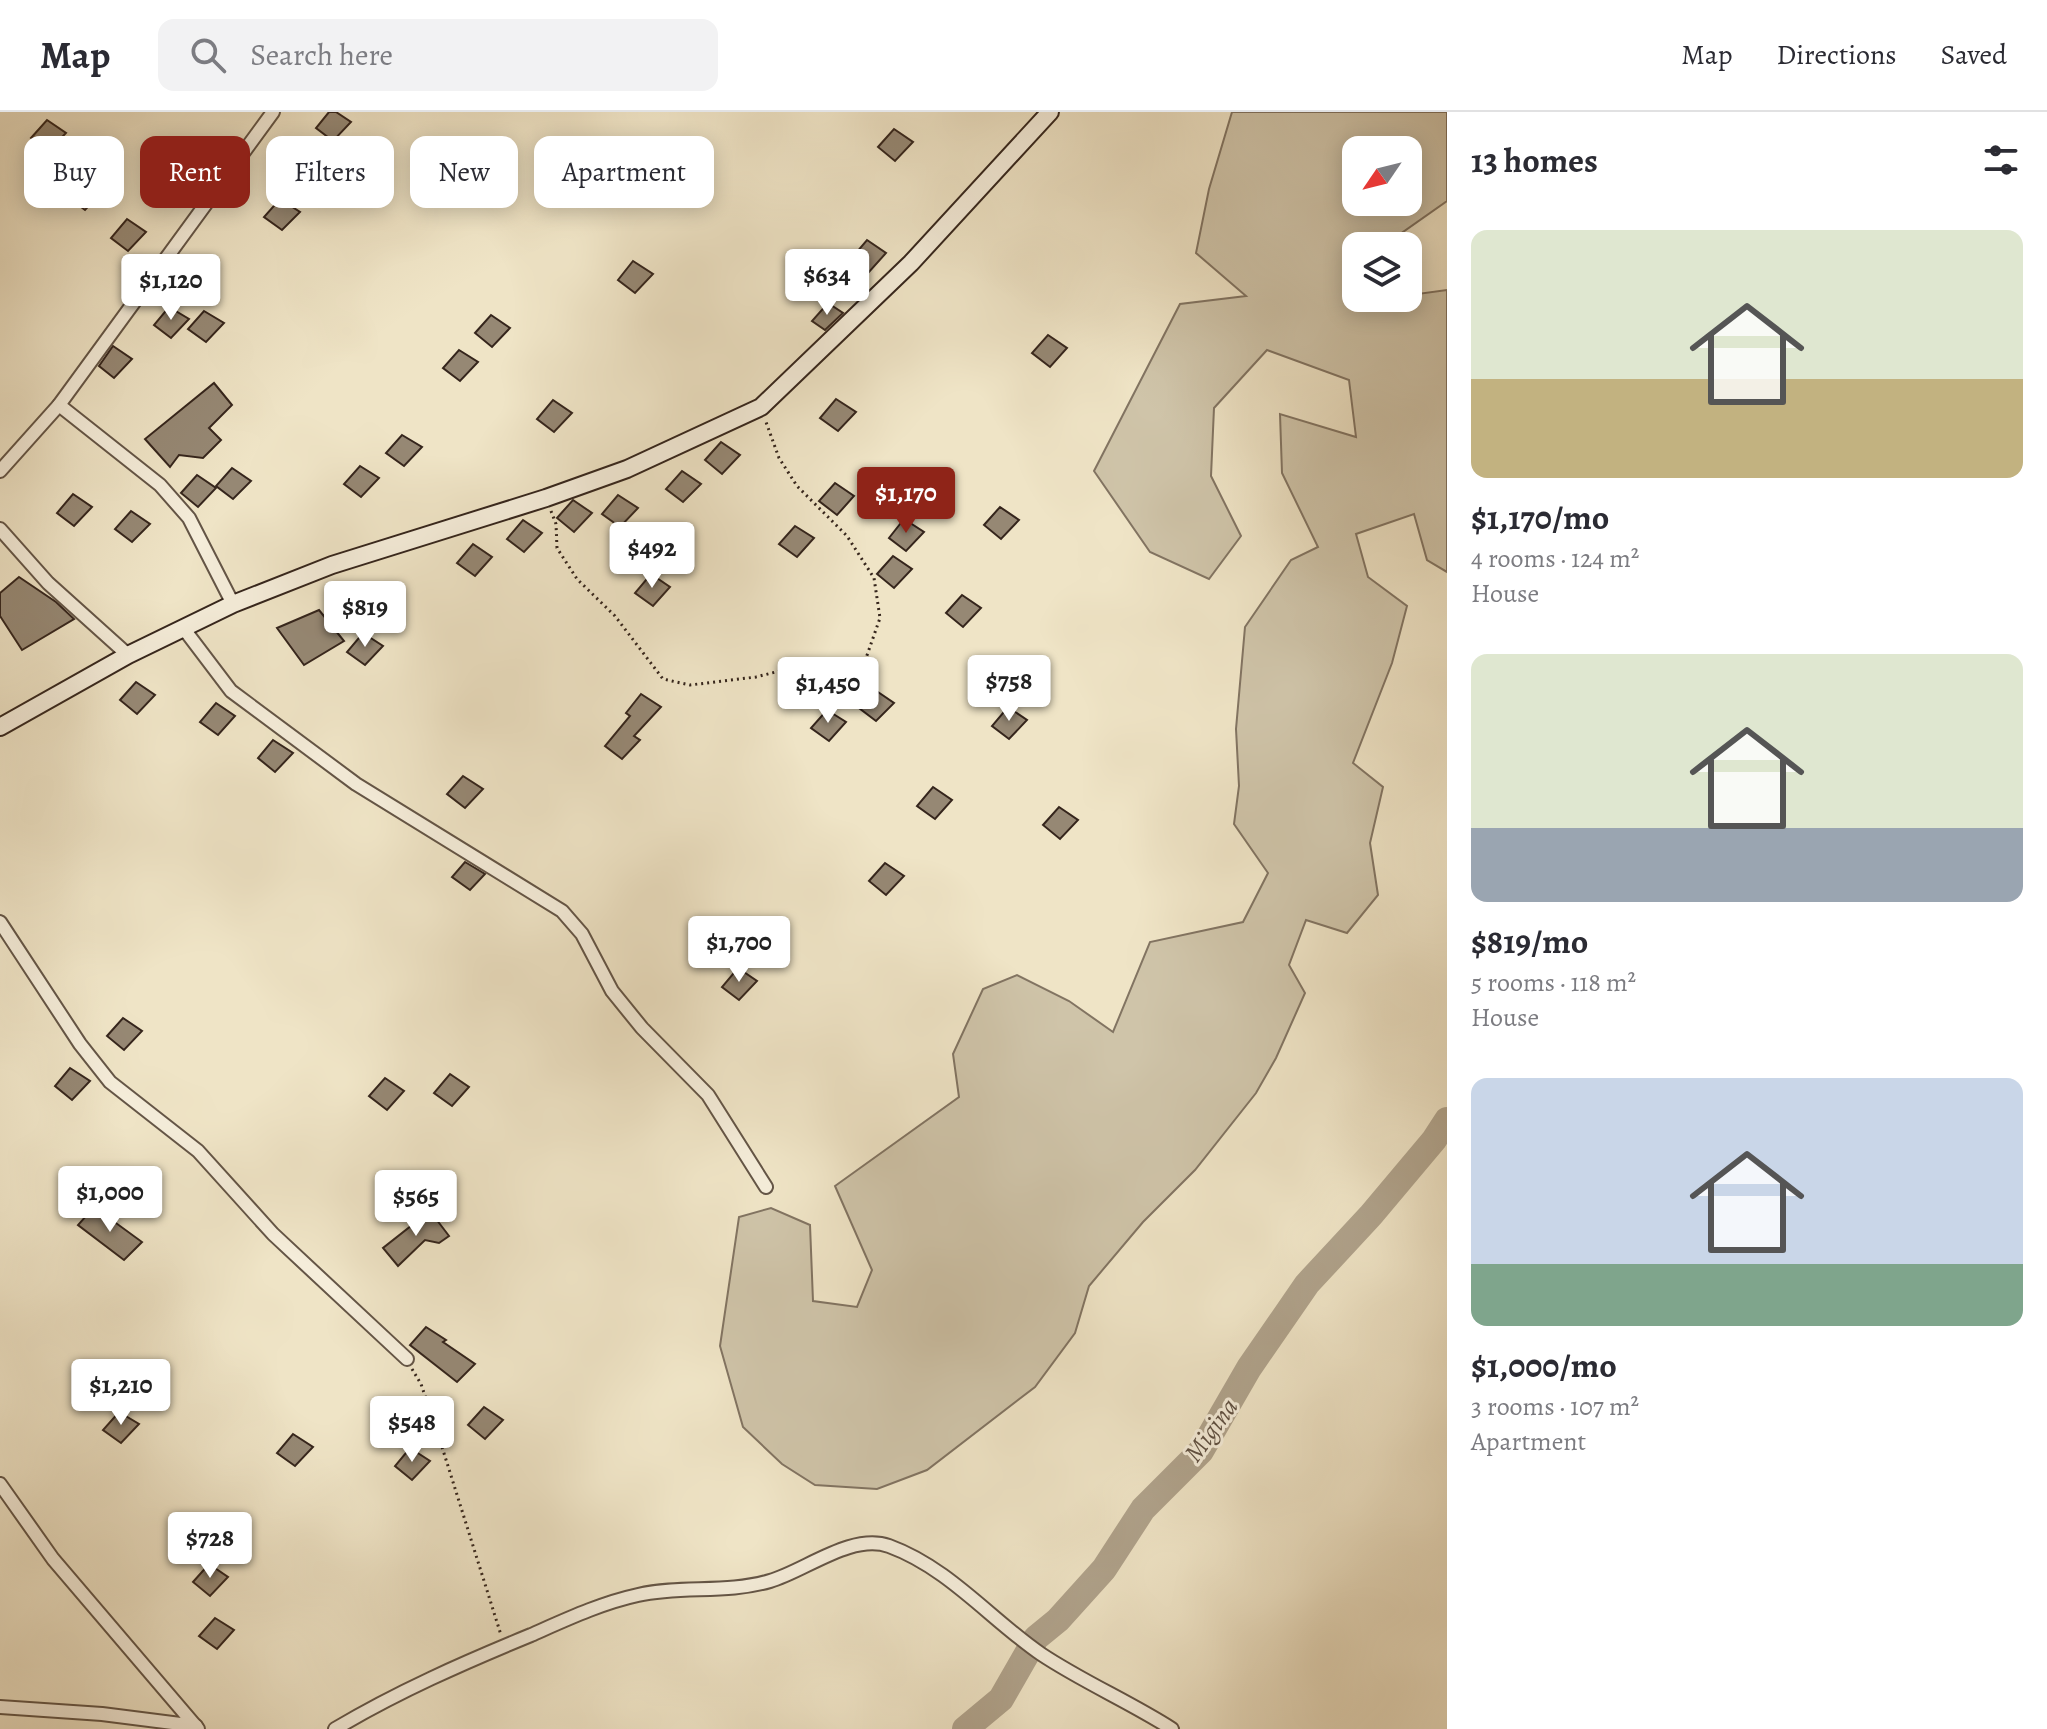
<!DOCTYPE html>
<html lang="en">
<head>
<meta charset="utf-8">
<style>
	body { margin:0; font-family:Alegreya,serif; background:#f2f2f3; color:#2b2b33; height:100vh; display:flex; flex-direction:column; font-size:30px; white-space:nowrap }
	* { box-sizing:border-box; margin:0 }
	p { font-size:26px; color:#7c7c81 }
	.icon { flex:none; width:44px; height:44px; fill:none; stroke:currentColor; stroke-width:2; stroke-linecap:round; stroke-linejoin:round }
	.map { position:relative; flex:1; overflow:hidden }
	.sheet { display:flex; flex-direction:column; background:#fff; width:600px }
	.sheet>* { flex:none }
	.hud { position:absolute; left:24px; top:24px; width:760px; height:72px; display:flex; gap:16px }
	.needle { width:52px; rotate:235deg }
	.controls { position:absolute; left:1342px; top:24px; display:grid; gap:16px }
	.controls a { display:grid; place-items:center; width:80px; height:80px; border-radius:16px; background:#fff; box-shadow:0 4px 20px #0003; font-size:40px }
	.price { position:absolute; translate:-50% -68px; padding:0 18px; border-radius:8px; background:#fff; color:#222; font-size:26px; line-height:52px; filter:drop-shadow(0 2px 4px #0008) }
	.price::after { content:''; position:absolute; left:50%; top:48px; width:24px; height:18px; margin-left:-12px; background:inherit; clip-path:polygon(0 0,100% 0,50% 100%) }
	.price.active { background:#8f2418; color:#fff }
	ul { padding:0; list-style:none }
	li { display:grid; align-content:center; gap:16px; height:424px; padding:0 24px }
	li span { display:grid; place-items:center; height:248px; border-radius:16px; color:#555 }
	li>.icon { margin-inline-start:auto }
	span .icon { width:144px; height:144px; fill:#fffc; stroke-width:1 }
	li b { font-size:34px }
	h2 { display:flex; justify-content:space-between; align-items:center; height:96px; padding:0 24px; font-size:34px }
	.pill { padding:0 28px; border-radius:16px; background:#fff; box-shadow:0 4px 20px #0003; font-size:28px; line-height:72px }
	.pill.active { background:#8f2418; color:#fff }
	header { display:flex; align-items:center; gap:48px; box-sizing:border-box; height:112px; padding:0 40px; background:#fff; border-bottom:2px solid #e1e1e2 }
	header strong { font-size:38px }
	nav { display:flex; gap:44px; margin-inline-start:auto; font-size:28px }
	.search { width:560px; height:72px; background:#f2f2f3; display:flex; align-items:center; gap:20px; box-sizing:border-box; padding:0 28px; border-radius:16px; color:#7c7c81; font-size:30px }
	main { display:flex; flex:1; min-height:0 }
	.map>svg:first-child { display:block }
	.green { fill:#cfc4a9; stroke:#827462; stroke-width:2; fill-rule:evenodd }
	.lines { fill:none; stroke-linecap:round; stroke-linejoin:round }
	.river { stroke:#b0a38c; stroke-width:26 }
	.building { fill:#968874; stroke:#35251c; stroke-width:2 }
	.minor-casing { stroke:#645546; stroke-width:16 }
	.secondary-casing { stroke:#35251c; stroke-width:20 }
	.path { stroke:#35251c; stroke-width:3; stroke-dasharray:2 4; stroke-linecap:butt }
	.minor { stroke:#f5edda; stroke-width:12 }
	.secondary { stroke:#f5edda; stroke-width:16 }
	.labels { text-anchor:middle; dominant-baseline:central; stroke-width:6; stroke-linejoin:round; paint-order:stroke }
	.water-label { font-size:26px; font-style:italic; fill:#605143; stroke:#f5edda }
</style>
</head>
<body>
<header>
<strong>Map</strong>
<div class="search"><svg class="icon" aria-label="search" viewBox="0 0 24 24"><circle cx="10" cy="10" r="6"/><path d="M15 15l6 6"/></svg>Search here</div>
<nav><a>Map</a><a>Directions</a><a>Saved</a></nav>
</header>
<main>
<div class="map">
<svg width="1447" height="1617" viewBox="0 0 1447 1617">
	<rect width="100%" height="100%" fill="#efe4c6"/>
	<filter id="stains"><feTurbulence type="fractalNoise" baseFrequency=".0025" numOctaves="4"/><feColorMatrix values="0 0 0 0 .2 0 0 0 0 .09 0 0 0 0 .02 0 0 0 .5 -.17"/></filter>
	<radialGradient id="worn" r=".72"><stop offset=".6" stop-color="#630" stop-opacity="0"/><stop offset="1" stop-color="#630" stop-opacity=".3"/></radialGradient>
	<path class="green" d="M 1232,0 L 1447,0 L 1447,89 L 1396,125 L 1399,134 L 1356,134 L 1356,186 L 1408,186 L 1408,157 L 1418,182 L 1447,178 L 1447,460 L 1427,448 L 1414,402 L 1356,422 L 1368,465 L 1407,494 L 1392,551 L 1353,651 L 1383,675 L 1370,731 L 1378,783 L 1347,821 L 1306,808 L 1289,853 L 1305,881 L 1276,946 L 1256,981 L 1195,1058 L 1143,1110 L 1089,1174 L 1075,1221 L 1035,1275 L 927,1358 L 877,1377 L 815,1373 L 782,1352 L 743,1315 L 720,1234 L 739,1105 L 771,1096 L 810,1113 L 813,1189 L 857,1195 L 872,1158 L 835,1074 L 959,985 L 953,942 L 983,877 L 1017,863 L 1069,889 L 1113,920 L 1150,830 L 1243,810 L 1268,761 L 1234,712 L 1239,674 L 1236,617 L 1245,515 L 1291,448 L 1318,435 L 1282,361 L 1280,302 L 1356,325 L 1349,268 L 1267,238 L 1214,296 L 1211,364 L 1241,424 L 1209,467 L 1150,440 L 1094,359 L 1180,192 L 1246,184 L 1196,141 L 1209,77 ZM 1356,38 L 1408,38 L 1408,90 L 1356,90 Z"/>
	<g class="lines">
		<path class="river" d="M 965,1617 L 1001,1587 L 1036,1526 L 1058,1508 L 1104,1457 L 1143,1397 L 1201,1339 L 1249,1256 L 1307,1172 L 1371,1103 L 1434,1028 L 1447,1008"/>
	</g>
	<g class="building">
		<path d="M 329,0 L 336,0 L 351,10 L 333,29 L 316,16 Z"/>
		<path d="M 47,8 L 66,21 L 48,40 L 31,26 Z"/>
		<path d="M 894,17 L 913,30 L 895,49 L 878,35 Z"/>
		<path d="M 165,26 L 184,39 L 166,58 L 149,45 Z"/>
		<path d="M 287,44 L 306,57 L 289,76 L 271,62 Z"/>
		<path d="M 344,51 L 363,64 L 345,83 L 328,70 Z"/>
		<path d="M 83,66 L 103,79 L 85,98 L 68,85 Z"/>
		<path d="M 280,87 L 300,100 L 282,118 L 264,105 Z"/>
		<path d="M 127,107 L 146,120 L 128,139 L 111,126 Z"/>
		<path d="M 867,128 L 886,141 L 869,160 L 851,147 Z"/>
		<path d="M 633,149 L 653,162 L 635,181 L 618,168 Z"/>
		<path d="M 828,191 L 843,201 L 825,218 L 812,209 Z"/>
		<path d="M 169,195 L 189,207 L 171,226 L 154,213 Z"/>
		<path d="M 204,199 L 224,211 L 206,230 L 188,217 Z"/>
		<path d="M 491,203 L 510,216 L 492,235 L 475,221 Z"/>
		<path d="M 1048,223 L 1067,236 L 1050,255 L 1032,241 Z"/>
		<path d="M 113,234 L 132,247 L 114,266 L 99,254 Z"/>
		<path d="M 459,238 L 478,250 L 460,269 L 443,256 Z"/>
		<path d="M 214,271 L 232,293 L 209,316 L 221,328 L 203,346 L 179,343 L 170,355 L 145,327 Z"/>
		<path d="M 836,287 L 856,300 L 838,319 L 820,306 Z"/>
		<path d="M 553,288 L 572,301 L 554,320 L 537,307 Z"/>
		<path d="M 402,323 L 422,335 L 404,354 L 386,341 Z"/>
		<path d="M 721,330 L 740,343 L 722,362 L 705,348 Z"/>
		<path d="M 360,354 L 379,366 L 361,385 L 344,372 Z"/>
		<path d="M 232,356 L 251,369 L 233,387 L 216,374 Z"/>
		<path d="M 682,359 L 701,372 L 683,390 L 666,377 Z"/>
		<path d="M 197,363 L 216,376 L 198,395 L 181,381 Z"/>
		<path d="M 835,371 L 854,384 L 837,403 L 819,389 Z"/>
		<path d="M 73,382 L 92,395 L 74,414 L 57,401 Z"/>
		<path d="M 618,383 L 638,396 L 620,415 L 602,402 Z"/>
		<path d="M 573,388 L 592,401 L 574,420 L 557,406 Z"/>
		<path d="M 1000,395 L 1019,408 L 1001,427 L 984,413 Z"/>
		<path d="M 131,399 L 150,412 L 132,430 L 115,417 Z"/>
		<path d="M 904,407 L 924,420 L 906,439 L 889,426 Z"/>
		<path d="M 523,408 L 542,421 L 524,440 L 507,427 Z"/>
		<path d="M 795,414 L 814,426 L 797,445 L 779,432 Z"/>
		<path d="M 473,432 L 492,445 L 475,464 L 457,451 Z"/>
		<path d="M 893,444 L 912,457 L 894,476 L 877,462 Z"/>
		<path d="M 651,462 L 670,475 L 653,494 L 635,481 Z"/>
		<path d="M 19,465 L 56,490 L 74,507 L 22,538 L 0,504 L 0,481 Z"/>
		<path d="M 962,483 L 981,496 L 963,515 L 946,501 Z"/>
		<path d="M 319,498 L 344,529 L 304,553 L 277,516 Z"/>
		<path d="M 363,521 L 383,534 L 365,553 L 347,540 Z"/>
		<path d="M 136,570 L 155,583 L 137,602 L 120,588 Z"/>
		<path d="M 875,578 L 894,591 L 876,609 L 859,596 Z"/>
		<path d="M 641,582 L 661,595 L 634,624 L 640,628 L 622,647 L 605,634 L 630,604 L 626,601 Z"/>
		<path d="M 216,591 L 235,604 L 218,623 L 200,610 Z"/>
		<path d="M 1008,595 L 1027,608 L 1009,627 L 992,614 Z"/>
		<path d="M 827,598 L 846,610 L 829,629 L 811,616 Z"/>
		<path d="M 273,628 L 293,641 L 275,660 L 258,646 Z"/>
		<path d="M 463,664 L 483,677 L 465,696 L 447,682 Z"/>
		<path d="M 933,675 L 952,688 L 935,707 L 917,694 Z"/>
		<path d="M 1059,695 L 1078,708 L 1060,727 L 1043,713 Z"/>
		<path d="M 465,750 L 485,762 L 470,778 L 452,765 Z"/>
		<path d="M 885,751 L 904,764 L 886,783 L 869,769 Z"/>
		<path d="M 738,856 L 757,869 L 739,888 L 722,875 Z"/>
		<path d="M 123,906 L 142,919 L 124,938 L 107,924 Z"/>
		<path d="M 70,956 L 90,969 L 72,988 L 55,974 Z"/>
		<path d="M 450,962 L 469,975 L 452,994 L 434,981 Z"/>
		<path d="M 385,966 L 404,979 L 387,998 L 369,984 Z"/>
		<path d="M 94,1095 L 142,1130 L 124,1148 L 78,1113 Z"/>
		<path d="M 430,1099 L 449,1124 L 439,1131 L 425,1128 L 398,1154 L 383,1136 Z"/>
		<path d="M 426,1215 L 446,1228 L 443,1230 L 475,1252 L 457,1270 L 410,1233 Z"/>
		<path d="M 484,1295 L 503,1308 L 485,1327 L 468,1313 Z"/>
		<path d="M 119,1300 L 139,1312 L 121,1331 L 103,1318 Z"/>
		<path d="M 293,1322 L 313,1335 L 295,1354 L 277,1341 Z"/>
		<path d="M 410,1336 L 430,1349 L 412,1368 L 395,1354 Z"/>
		<path d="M 209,1452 L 228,1465 L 210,1484 L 193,1470 Z"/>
		<path d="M 215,1506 L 234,1518 L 217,1537 L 199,1524 Z"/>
	</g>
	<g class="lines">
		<g class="minor-casing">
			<g id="minor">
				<path d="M 59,293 L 160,373 L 189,406 L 233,492"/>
				<path d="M 0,359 L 59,293 L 273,0"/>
				<path d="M 0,417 L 48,471 L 128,543"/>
				<path d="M 184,517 L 231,579 L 356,672 L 562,799 L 582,822 L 612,879 L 642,916 L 708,983 L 766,1075"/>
				<path d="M 0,810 L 80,932 L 110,970 L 198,1039 L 273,1122 L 407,1247"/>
				<path d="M 0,1372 L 53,1447 L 198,1617"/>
				<path d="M 0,1595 L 102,1602 L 196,1614"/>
				<path d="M 335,1617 C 397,1580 463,1551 531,1523 C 565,1508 601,1491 638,1483 C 682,1473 726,1482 770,1469 C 805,1459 851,1421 889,1434 C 949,1456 990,1507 1041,1542 C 1083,1570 1130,1590 1172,1617"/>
			</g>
		</g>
		<g class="secondary-casing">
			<path id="secondary" d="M 0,615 L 128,543 L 233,492 L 332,453 L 546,386 L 627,357 L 761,295 L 911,151 L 1050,0"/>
		</g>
		<g class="path">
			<path d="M 551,399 L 556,412 L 557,436 L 577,467 L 615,504 L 663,567 L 690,573 L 756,565 L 799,554 L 846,559 L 865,549 L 880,506 L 874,466 L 847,424 L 797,374 L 779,346 L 766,310"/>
			<path d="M 412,1257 L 421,1272 L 437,1319 L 501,1523"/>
		</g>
		<use href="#minor" class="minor"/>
		<use href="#secondary" class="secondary"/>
	</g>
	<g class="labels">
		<g class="water-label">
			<text transform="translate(1211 1318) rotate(-54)">Migina</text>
		</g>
	</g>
	<rect width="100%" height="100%" filter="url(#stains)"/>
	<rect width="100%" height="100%" fill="url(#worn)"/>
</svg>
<div class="controls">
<a><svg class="needle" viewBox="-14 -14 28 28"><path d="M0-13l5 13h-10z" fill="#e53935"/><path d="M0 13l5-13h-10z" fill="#7c7c81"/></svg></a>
<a><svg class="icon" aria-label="layers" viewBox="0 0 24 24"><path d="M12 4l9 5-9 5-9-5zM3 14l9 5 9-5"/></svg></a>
</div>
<b class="price" style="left:827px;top:205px">$634</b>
<b class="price" style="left:171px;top:210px">$1,120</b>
<b class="price active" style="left:906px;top:423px">$1,170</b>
<b class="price" style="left:652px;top:478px">$492</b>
<b class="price" style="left:365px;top:537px">$819</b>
<b class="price" style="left:1009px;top:611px">$758</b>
<b class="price" style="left:828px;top:613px">$1,450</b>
<b class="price" style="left:739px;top:872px">$1,700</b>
<b class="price" style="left:110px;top:1122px">$1,000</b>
<b class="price" style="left:416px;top:1126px">$565</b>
<b class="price" style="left:121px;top:1315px">$1,210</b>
<b class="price" style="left:412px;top:1352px">$548</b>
<b class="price" style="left:210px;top:1468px">$728</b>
<div class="hud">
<a class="pill">Buy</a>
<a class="pill active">Rent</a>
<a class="pill">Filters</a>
<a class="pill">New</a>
<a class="pill">Apartment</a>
</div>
</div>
<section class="sheet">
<h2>13 homes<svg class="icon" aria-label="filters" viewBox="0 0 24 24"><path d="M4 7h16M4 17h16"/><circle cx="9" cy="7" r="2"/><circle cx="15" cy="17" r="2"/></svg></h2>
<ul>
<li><span style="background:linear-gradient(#dfe7d0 60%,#c2b280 0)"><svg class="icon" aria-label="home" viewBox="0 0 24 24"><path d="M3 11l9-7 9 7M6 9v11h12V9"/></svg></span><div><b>$1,170/mo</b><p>4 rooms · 124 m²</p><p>House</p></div></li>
<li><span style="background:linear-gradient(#dfe7d0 70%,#9aa5b1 0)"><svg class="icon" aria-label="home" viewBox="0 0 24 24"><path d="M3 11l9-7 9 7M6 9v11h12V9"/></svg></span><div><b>$819/mo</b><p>5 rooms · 118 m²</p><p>House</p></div></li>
<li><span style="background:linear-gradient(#c9d6e8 75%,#7fa58c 0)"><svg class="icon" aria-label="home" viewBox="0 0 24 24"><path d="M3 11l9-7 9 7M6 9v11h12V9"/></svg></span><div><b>$1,000/mo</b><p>3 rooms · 107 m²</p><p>Apartment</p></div></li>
</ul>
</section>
</main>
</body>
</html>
